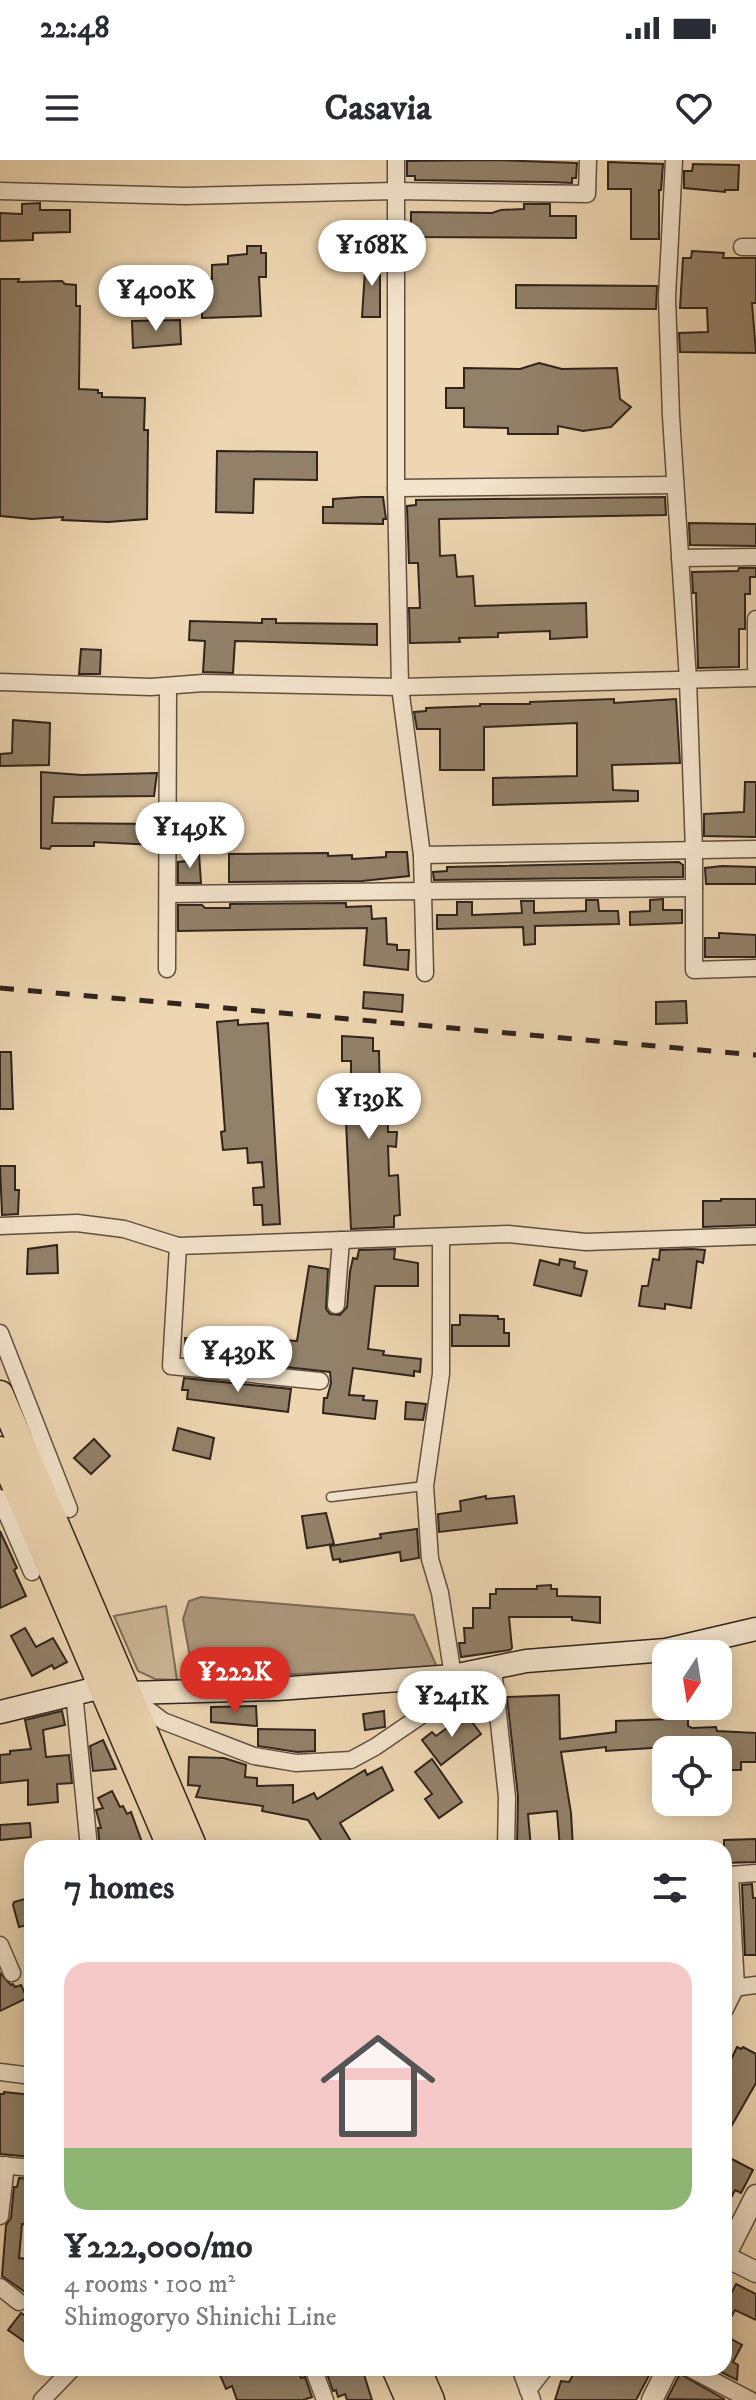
<!DOCTYPE html>
<html lang="en">
<head>
<meta charset="utf-8">
<style>
	body { margin:0; font-family:"IM FELL DW Pica",serif; background:#f2f2f3; color:#2b2b33; height:100vh; display:flex; flex-direction:column; font-size:30px; white-space:nowrap }
	* { box-sizing:border-box; margin:0 }
	p { font-size:26px; color:#7c7c81 }
	.icon { flex:none; width:44px; height:44px; fill:none; stroke:currentColor; stroke-width:2; stroke-linecap:round; stroke-linejoin:round }
	.map { position:relative; flex:1; overflow:hidden }
	.panel { position:absolute; left:24px; top:1680px; width:708px; height:536px; display:flex; flex-direction:column; background:#fff; border-radius:24px; box-shadow:0 4px 20px #0003 }
	.panel>* { flex:none }
	.needle { width:52px; rotate:192deg }
	.controls { position:absolute; left:652px; top:1480px; display:grid; gap:16px }
	.controls a { display:grid; place-items:center; width:80px; height:80px; border-radius:16px; background:#fff; box-shadow:0 4px 20px #0003; font-size:40px }
	.price { position:absolute; translate:-50% -68px; padding:0 18px; border-radius:28px; background:#fff; color:#222; font-size:26px; line-height:52px; filter:drop-shadow(0 2px 4px #0008) }
	.price::after { content:''; position:absolute; left:50%; top:48px; width:24px; height:18px; margin-left:-12px; background:inherit; clip-path:polygon(0 0,100% 0,50% 100%) }
	.price.on { background:#d93025; color:#fff }
	ul { padding:0; list-style:none }
	li { display:grid; align-content:center; gap:16px; height:424px; padding:0 40px }
	li+li { border-top:2px solid #e1e1e2 }
	li span { display:grid; place-items:center; height:248px; border-radius:24px; color:#555 }
	li>.icon { margin-inline-start:auto }
	span .icon { width:144px; height:144px; fill:#fffc; stroke-width:1 }
	li b { font-size:34px }
	h2 { display:flex; justify-content:space-between; align-items:center; height:96px; padding:0 40px; font-size:34px }
	.status { display:flex; justify-content:space-between; align-items:center; height:56px; padding:0 40px; background:#fff; direction:ltr }
	.status svg { height:22px; fill:currentColor }
	header { display:flex; justify-content:space-between; align-items:center; height:104px; padding:0 40px; background:#fff; font-size:36px; font-weight:800 }
	.map>svg:first-child { display:block }
	.green { fill:#cdb898; stroke:#7e6e5a; stroke-width:2 }
	.water { fill:#ad997e; stroke:#7b6a57; stroke-width:2 }
	.building { fill:#928169; stroke:#30241c; stroke-width:2 }
	.lines { fill:none; stroke-linecap:round; stroke-linejoin:round }
	.service-casing { stroke:#5f5041; stroke-width:11 }
	.minor-casing { stroke:#5f5041; stroke-width:19 }
	.tertiary-casing { stroke:#5f5041; stroke-width:23 }
	.secondary-casing { stroke:#30241c; stroke-width:25 }
	.trunk-casing { stroke:#30241c; stroke-width:29 }
	.service { stroke:#f3e4cc; stroke-width:8 }
	.minor { stroke:#f3e4cc; stroke-width:16 }
	.tertiary { stroke:#f3e4cc; stroke-width:20 }
	.secondary { stroke:#f3e4cc; stroke-width:22 }
	.trunk { stroke:#edd6b1; stroke-width:26 }
	.rail { stroke:#30241c; stroke-width:5; stroke-dasharray:14 14; stroke-linecap:butt }
</style>
</head>
<body>
<div class="status"><b>22:48</b><svg viewBox="0 0 49 12"><path d="M0 12V9h3v3zM5 12V6h3v6zM10 12V3h3v9zM15 12V0h3v12zM26 1h20v11H26zM47 4h2v5h-2z"/></svg></div>
<header><svg class="icon" aria-label="menu" viewBox="0 0 24 24"><path d="M4 6h16M4 12h16M4 18h16"/></svg>Casavia<svg class="icon" aria-label="heart" viewBox="0 0 24 24"><path d="M12 20l-8-8c-3-5 5-10 8-4 3-6 11-1 8 4z"/></svg></header>
<div class="map">
<svg width="756" height="2240" viewBox="0 0 756 2240">
	<rect width="100%" height="100%" fill="#edd6b1"/>
	<filter id="stains"><feTurbulence type="fractalNoise" baseFrequency=".0025" numOctaves="4"/><feColorMatrix values="0 0 0 0 .2 0 0 0 0 .09 0 0 0 0 .02 0 0 0 .5 -.17"/></filter>
	<radialGradient id="worn" r=".72"><stop offset=".6" stop-color="#630" stop-opacity="0"/><stop offset="1" stop-color="#630" stop-opacity=".3"/></radialGradient>
	<path class="green" d="M 166,1446 L 177,1520 L 155,1519 L 138,1511 L 114,1456 Z"/>
	<path class="water" d="M 201,1437 L 414,1455 L 437,1507 L 194,1519 L 183,1459 L 189,1441 Z"/>
	<g class="building">
		<path d="M 495,0 L 577,3 L 576,18 L 572,18 L 572,23 L 550,22 L 415,20 L 415,16 L 407,16 L 407,1 Z"/>
		<path d="M 608,2 L 663,4 L 661,30 L 659,30 L 659,79 L 631,79 L 631,29 L 608,29 Z"/>
		<path d="M 693,4 L 739,5 L 738,30 L 725,30 L 725,32 L 684,28 L 684,11 L 692,11 Z"/>
		<path d="M 40,43 L 40,50 L 70,50 L 70,72 L 33,73 L 33,80 L 0,81 L 0,53 L 22,54 L 22,44 Z"/>
		<path d="M 524,44 L 550,44 L 550,56 L 576,56 L 576,78 L 411,77 L 411,52 L 492,53 L 501,50 L 524,49 Z"/>
		<path d="M 247,86 L 261,86 L 261,93 L 266,93 L 266,117 L 259,117 L 261,156 L 202,158 L 203,119 L 212,119 L 212,105 L 228,104 L 228,96 L 247,94 Z"/>
		<path d="M 692,91 L 724,93 L 723,98 L 756,98 L 756,143 L 752,143 L 756,193 L 680,192 L 679,173 L 708,172 L 707,148 L 680,148 L 683,98 L 691,98 Z"/>
		<path d="M 366,96 L 380,96 L 380,157 L 362,157 Z"/>
		<path d="M 0,119 L 19,119 L 18,122 L 62,121 L 65,124 L 76,125 L 76,146 L 80,146 L 79,229 L 98,230 L 98,233 L 102,233 L 102,237 L 145,238 L 144,270 L 148,270 L 147,359 L 108,362 L 62,360 L 63,357 L 32,359 L 0,356 Z"/>
		<path d="M 516,125 L 657,126 L 656,149 L 516,148 Z"/>
		<path d="M 180,160 L 181,184 L 133,188 L 132,161 Z"/>
		<path d="M 539,203 L 562,209 L 617,208 L 620,239 L 631,247 L 611,267 L 583,271 L 558,266 L 558,274 L 508,274 L 508,268 L 464,267 L 464,248 L 446,248 L 446,228 L 464,228 L 464,208 L 520,209 Z"/>
		<path d="M 217,291 L 317,292 L 317,320 L 254,319 L 253,353 L 216,352 Z"/>
		<path d="M 362,337 L 383,337 L 386,359 L 383,359 L 383,364 L 323,363 L 323,347 L 333,347 L 333,339 Z"/>
		<path d="M 665,337 L 666,355 L 439,359 L 440,396 L 455,395 L 457,417 L 473,416 L 475,446 L 586,443 L 587,477 L 550,479 L 550,471 L 498,473 L 498,477 L 459,478 L 460,482 L 410,483 L 409,448 L 420,448 L 418,403 L 409,403 L 407,346 L 416,345 L 416,340 Z"/>
		<path d="M 689,363 L 756,364 L 756,386 L 690,385 Z"/>
		<path d="M 739,408 L 756,408 L 756,417 L 750,417 L 750,434 L 745,434 L 745,469 L 739,469 L 739,507 L 698,508 L 696,433 L 693,433 L 692,412 L 738,411 Z"/>
		<path d="M 262,459 L 276,459 L 276,463 L 377,464 L 377,485 L 235,481 L 233,513 L 203,512 L 205,481 L 189,480 L 190,461 L 262,463 Z"/>
		<path d="M 81,489 L 101,490 L 100,514 L 79,514 Z"/>
		<path d="M 614,539 L 614,543 L 676,539 L 680,603 L 612,605 L 613,630 L 638,631 L 638,641 L 493,645 L 493,618 L 577,616 L 577,563 L 484,567 L 484,610 L 440,610 L 440,569 L 417,569 L 414,552 L 426,551 L 426,548 L 480,546 L 480,544 L 530,544 L 530,542 Z"/>
		<path d="M 13,560 L 50,563 L 49,605 L 0,606 L 0,594 L 12,593 Z"/>
		<path d="M 41,612 L 82,615 L 157,613 L 154,636 L 54,637 L 52,663 L 157,664 L 156,685 L 94,682 L 94,686 L 51,686 L 50,689 L 41,688 Z"/>
		<path d="M 745,622 L 756,622 L 756,677 L 704,676 L 704,654 L 744,652 Z"/>
		<path d="M 386,692 L 407,692 L 409,716 L 362,721 L 229,722 L 229,694 L 328,693 L 328,696 L 352,695 L 352,699 L 386,697 Z"/>
		<path d="M 199,694 L 201,723 L 178,723 L 178,702 L 187,701 L 186,695 Z"/>
		<path d="M 679,702 L 683,705 L 683,717 L 434,720 L 433,712 L 447,711 L 447,707 Z"/>
		<path d="M 722,706 L 756,707 L 756,724 L 706,724 L 705,708 Z"/>
		<path d="M 663,739 L 663,750 L 682,750 L 682,763 L 630,765 L 630,752 L 650,751 L 650,740 Z"/>
		<path d="M 586,740 L 598,740 L 599,751 L 618,751 L 619,764 L 535,766 L 535,784 L 524,785 L 523,767 L 437,769 L 437,755 L 457,755 L 457,742 L 472,742 L 472,755 L 522,753 L 521,741 L 534,741 L 534,753 L 586,751 Z"/>
		<path d="M 346,743 L 346,747 L 371,746 L 372,759 L 386,758 L 387,784 L 397,785 L 397,790 L 409,790 L 408,810 L 364,805 L 367,768 L 178,771 L 178,745 L 202,745 L 205,748 L 230,748 L 230,744 Z"/>
		<path d="M 719,773 L 756,775 L 756,797 L 705,797 L 705,778 L 719,778 Z"/>
		<path d="M 364,832 L 403,835 L 402,852 L 363,848 Z"/>
		<path d="M 686,841 L 687,863 L 656,864 L 656,842 Z"/>
		<path d="M 238,860 L 238,865 L 268,863 L 280,1064 L 263,1065 L 262,1045 L 254,1045 L 253,1028 L 264,1027 L 262,1002 L 248,1003 L 247,988 L 223,990 L 221,972 L 225,971 L 217,862 Z"/>
		<path d="M 342,876 L 373,878 L 373,891 L 379,891 L 380,936 L 387,936 L 388,972 L 397,972 L 396,987 L 388,986 L 389,1016 L 398,1015 L 400,1055 L 394,1056 L 394,1067 L 351,1069 L 345,940 L 351,940 L 351,901 L 342,901 Z"/>
		<path d="M 0,892 L 11,892 L 13,949 L 0,949 Z"/>
		<path d="M 0,1006 L 15,1006 L 15,1030 L 19,1030 L 18,1054 L 2,1055 Z"/>
		<path d="M 721,1039 L 756,1039 L 756,1065 L 703,1067 L 703,1041 L 721,1041 Z"/>
		<path d="M 57,1085 L 58,1113 L 27,1114 L 28,1089 Z"/>
		<path d="M 395,1089 L 394,1099 L 418,1103 L 418,1126 L 375,1126 L 368,1189 L 384,1191 L 383,1195 L 421,1199 L 420,1212 L 414,1211 L 414,1216 L 353,1208 L 349,1235 L 364,1236 L 363,1240 L 377,1241 L 375,1259 L 323,1253 L 324,1238 L 327,1238 L 331,1223 L 330,1212 L 186,1196 L 185,1178 L 199,1179 L 199,1175 L 297,1181 L 309,1106 L 328,1109 L 326,1149 L 330,1154 L 340,1155 L 347,1147 L 350,1112 L 353,1098 L 357,1099 L 359,1090 Z"/>
		<path d="M 692,1089 L 705,1090 L 703,1103 L 697,1101 L 691,1148 L 665,1144 L 665,1149 L 639,1146 L 642,1126 L 648,1126 L 653,1099 L 659,1100 L 660,1090 Z"/>
		<path d="M 560,1099 L 575,1102 L 574,1108 L 587,1111 L 581,1136 L 534,1125 L 540,1100 L 559,1105 Z"/>
		<path d="M 460,1155 L 498,1156 L 498,1159 L 504,1159 L 504,1173 L 509,1173 L 509,1186 L 452,1186 L 452,1165 L 460,1165 Z"/>
		<path d="M 184,1218 L 291,1229 L 288,1252 L 187,1239 L 188,1230 L 182,1230 Z"/>
		<path d="M 406,1242 L 426,1244 L 423,1260 L 405,1259 Z"/>
		<path d="M 178,1268 L 214,1278 L 210,1299 L 173,1290 Z"/>
		<path d="M 94,1279 L 110,1296 L 91,1314 L 74,1298 Z"/>
		<path d="M 486,1336 L 486,1339 L 514,1336 L 517,1363 L 439,1372 L 438,1354 L 461,1351 L 460,1341 Z"/>
		<path d="M 326,1353 L 334,1384 L 307,1388 L 302,1356 Z"/>
		<path d="M 417,1369 L 419,1398 L 401,1401 L 400,1392 L 340,1402 L 340,1399 L 333,1400 L 330,1386 L 381,1378 L 380,1374 Z"/>
		<path d="M 0,1371 L 17,1408 L 14,1410 L 26,1436 L 0,1448 Z"/>
		<path d="M 551,1425 L 551,1429 L 557,1429 L 557,1436 L 600,1437 L 600,1463 L 572,1460 L 572,1457 L 509,1457 L 512,1488 L 510,1490 L 461,1497 L 459,1483 L 465,1483 L 464,1468 L 473,1468 L 473,1448 L 490,1448 L 490,1434 L 496,1434 L 496,1429 L 537,1429 L 537,1426 Z"/>
		<path d="M 25,1468 L 36,1487 L 53,1478 L 67,1502 L 54,1509 L 52,1505 L 32,1516 L 11,1476 Z"/>
		<path d="M 559,1535 L 560,1579 L 616,1572 L 616,1561 L 670,1559 L 670,1554 L 688,1553 L 688,1566 L 692,1568 L 716,1567 L 717,1571 L 756,1573 L 756,1602 L 741,1602 L 741,1610 L 718,1610 L 718,1590 L 697,1590 L 697,1585 L 606,1591 L 606,1587 L 561,1592 L 571,1653 L 573,1688 L 560,1688 L 557,1651 L 528,1654 L 531,1688 L 517,1688 L 518,1636 L 507,1537 Z"/>
		<path d="M 256,1546 L 257,1566 L 211,1562 L 211,1547 Z"/>
		<path d="M 62,1551 L 65,1565 L 43,1570 L 46,1597 L 69,1595 L 72,1623 L 57,1624 L 58,1642 L 28,1645 L 28,1620 L 0,1623 L 0,1595 L 10,1594 L 10,1591 L 31,1589 L 25,1560 Z"/>
		<path d="M 384,1551 L 385,1567 L 365,1570 L 363,1554 Z"/>
		<path d="M 466,1554 L 481,1574 L 441,1605 L 422,1580 L 432,1572 L 436,1576 Z"/>
		<path d="M 258,1569 L 315,1570 L 315,1591 L 297,1592 L 258,1586 Z"/>
		<path d="M 103,1580 L 116,1609 L 93,1611 L 90,1586 Z"/>
		<path d="M 189,1597 L 224,1598 L 246,1605 L 245,1617 L 257,1618 L 257,1626 L 293,1625 L 293,1643 L 314,1633 L 317,1639 L 365,1610 L 367,1615 L 382,1607 L 393,1630 L 340,1663 L 355,1688 L 326,1688 L 308,1660 L 262,1651 L 263,1646 L 196,1637 L 200,1626 L 188,1625 Z"/>
		<path d="M 432,1599 L 462,1642 L 439,1658 L 425,1639 L 432,1634 L 415,1612 Z"/>
		<path d="M 112,1631 L 120,1647 L 123,1646 L 127,1654 L 131,1652 L 144,1688 L 100,1688 L 98,1668 L 101,1668 L 96,1650 L 103,1648 L 98,1638 Z"/>
		<path d="M 30,1663 L 31,1677 L 0,1680 L 0,1665 Z"/>
		<path d="M 756,1679 L 756,1702 L 724,1703 L 724,1680 Z"/>
		<path d="M 752,1724 L 753,1738 L 756,1738 L 756,1795 L 745,1795 L 742,1725 Z"/>
		<path d="M 32,1737 L 32,1764 L 19,1767 L 13,1745 L 14,1742 Z"/>
		<path d="M 0,1813 L 11,1825 L 13,1824 L 15,1827 L 21,1825 L 27,1838 L 0,1851 Z"/>
		<path d="M 737,1887 L 741,1889 L 743,1887 L 756,1894 L 756,1923 L 724,1979 L 724,1914 Z"/>
		<path d="M 4,1932 L 32,1935 L 29,1981 L 32,1981 L 32,1997 L 0,1994 L 0,1934 L 4,1934 Z"/>
		<path d="M 724,1995 L 753,2010 L 741,2033 L 735,2030 L 724,2052 Z"/>
		<path d="M 19,2018 L 32,2019 L 32,2065 L 22,2064 L 19,2098 L 28,2099 L 25,2132 L 2,2116 L 6,2065 L 11,2058 L 14,2027 L 17,2027 Z"/>
		<path d="M 736,2124 L 756,2134 L 756,2160 L 735,2150 L 724,2170 L 724,2129 L 732,2132 Z"/>
		<path d="M 21,2153 L 32,2160 L 32,2173 L 25,2182 L 8,2170 Z"/>
		<path d="M 724,2175 L 742,2185 L 733,2202 L 738,2205 L 737,2220 L 713,2208 L 724,2208 Z"/>
		<path d="M 217,2208 L 298,2208 L 301,2218 L 305,2217 L 312,2237 L 303,2240 L 237,2240 L 232,2226 L 226,2229 Z"/>
		<path d="M 337,2208 L 362,2208 L 372,2240 L 347,2240 L 345,2234 L 338,2237 L 336,2230 L 333,2231 L 326,2211 Z"/>
		<path d="M 577,2208 L 653,2208 L 636,2240 L 555,2240 L 561,2221 L 569,2222 Z"/>
		<path d="M 680,2214 L 724,2239 L 724,2240 L 667,2239 Z"/>
	</g>
	<g class="lines">
		<g class="service-casing">
			<path id="service" d="M 331,1337 L 425,1326"/>
		</g>
		<g class="minor-casing">
			<g id="minor">
				<path d="M 396,0 L 396,328 L 400,527 L 422,695 L 425,813"/>
				<path d="M 674,0 L 667,137 L 671,256 L 688,520 L 694,691 L 694,810 L 756,808"/>
				<path d="M 0,31 L 185,36 L 395,31 L 587,34 L 588,0"/>
				<path d="M 742,87 L 756,87"/>
				<path d="M 396,328 L 675,325"/>
				<path d="M 680,398 L 756,397"/>
				<path d="M 756,459 L 756,508"/>
				<path d="M 0,522 L 151,527 L 203,523 L 400,527 L 756,518"/>
				<path d="M 422,695 L 756,689"/>
				<path d="M 168,734 L 694,728"/>
				<path d="M 167,809 L 168,526"/>
				<path d="M 0,1066 L 77,1063 L 124,1069 L 178,1086 L 508,1074 L 586,1082 L 756,1076"/>
				<path d="M 178,1086 L 171,1206 L 320,1221"/>
				<path d="M 336,1145 L 341,1080"/>
				<path d="M 0,1173 L 69,1349"/>
				<path d="M 0,1338 L 32,1412"/>
				<path d="M 493,1508 L 507,1637 L 506,1688"/>
				<path d="M 74,1532 L 89,1688"/>
				<path d="M 134,1539 L 163,1561 L 254,1596 L 296,1603 L 351,1600 L 375,1587 L 441,1542 L 453,1516 L 440,1433 L 430,1399 L 425,1326 L 441,1214 L 441,1077"/>
				<path d="M 0,1785 L 12,1813"/>
				<path d="M 726,1829 L 756,1825"/>
				<path d="M 724,1851 L 736,1827 L 730,1715 L 756,1713"/>
				<path d="M 0,1912 L 32,1916"/>
				<path d="M 0,2005 L 32,2008"/>
				<path d="M 0,2056 L 6,2005"/>
				<path d="M 0,2127 L 19,2142"/>
				<path d="M 313,2208 L 325,2240"/>
				<path d="M 520,2208 L 532,2240"/>
				<path d="M 689,2208 L 750,2240"/>
				<path d="M 528,2230 L 545,2208"/>
				<path d="M 42,2240 L 73,2208"/>
			</g>
		</g>
		<g class="tertiary-casing">
			<g id="tertiary">
				<path d="M 724,2096 L 756,2112"/>
				<path d="M 724,2098 L 756,2035"/>
				<path d="M 652,2240 L 668,2208"/>
			</g>
		</g>
		<g class="secondary-casing">
			<path id="secondary" d="M 0,1552 L 102,1527 L 128,1533 L 277,1529 L 453,1516 L 526,1501 L 666,1490 L 756,1469"/>
		</g>
		<g class="trunk-casing">
			<g id="trunk">
				<path d="M 0,1234 L 194,1688"/>
				<path d="M 0,1290 L 171,1688"/>
				<path d="M 395,2208 L 409,2240"/>
				<path d="M 417,2208 L 431,2240"/>
			</g>
		</g>
		<use href="#service" class="service"/>
		<use href="#minor" class="minor"/>
		<use href="#tertiary" class="tertiary"/>
		<use href="#secondary" class="secondary"/>
		<use href="#trunk" class="trunk"/>
		<path class="rail" d="M 0,828 L 756,895"/>
	</g>
	<rect width="100%" height="100%" filter="url(#stains)"/>
	<rect width="100%" height="100%" fill="url(#worn)"/>
</svg>
<div class="controls">
<a><svg class="needle" viewBox="-14 -14 28 28"><path d="M0-13l5 13h-10z" fill="#e53935"/><path d="M0 13l5-13h-10z" fill="#7c7c81"/></svg></a>
<a><svg class="icon" aria-label="locate" viewBox="0 0 24 24"><circle cx="12" cy="12" r="6"/><path d="M12 2v4M12 18v4M2 12h4M18 12h4"/></svg></a>
</div>
<b class="price" style="left:372px;top:128px">¥168K</b>
<b class="price" style="left:156px;top:173px">¥400K</b>
<b class="price" style="left:190px;top:710px">¥149K</b>
<b class="price" style="left:369px;top:981px">¥139K</b>
<b class="price" style="left:238px;top:1234px">¥439K</b>
<b class="price on" style="left:235px;top:1555px">¥222K</b>
<b class="price" style="left:452px;top:1579px">¥241K</b>
<section class="panel">
<h2>7 homes<svg class="icon" aria-label="filters" viewBox="0 0 24 24"><path d="M4 7h16M4 17h16"/><circle cx="9" cy="7" r="2"/><circle cx="15" cy="17" r="2"/></svg></h2>
<ul>
<li><span style="background:linear-gradient(#f6c9c9 75%,#8fb573 0)"><svg class="icon" aria-label="home" viewBox="0 0 24 24"><path d="M3 11l9-7 9 7M6 9v11h12V9"/></svg></span><div><b>¥222,000/mo</b><p>4 rooms · 100 m²</p><p>Shimogoryo Shinichi Line</p></div></li>
</ul>
</section>
</div>
</body>
</html>
